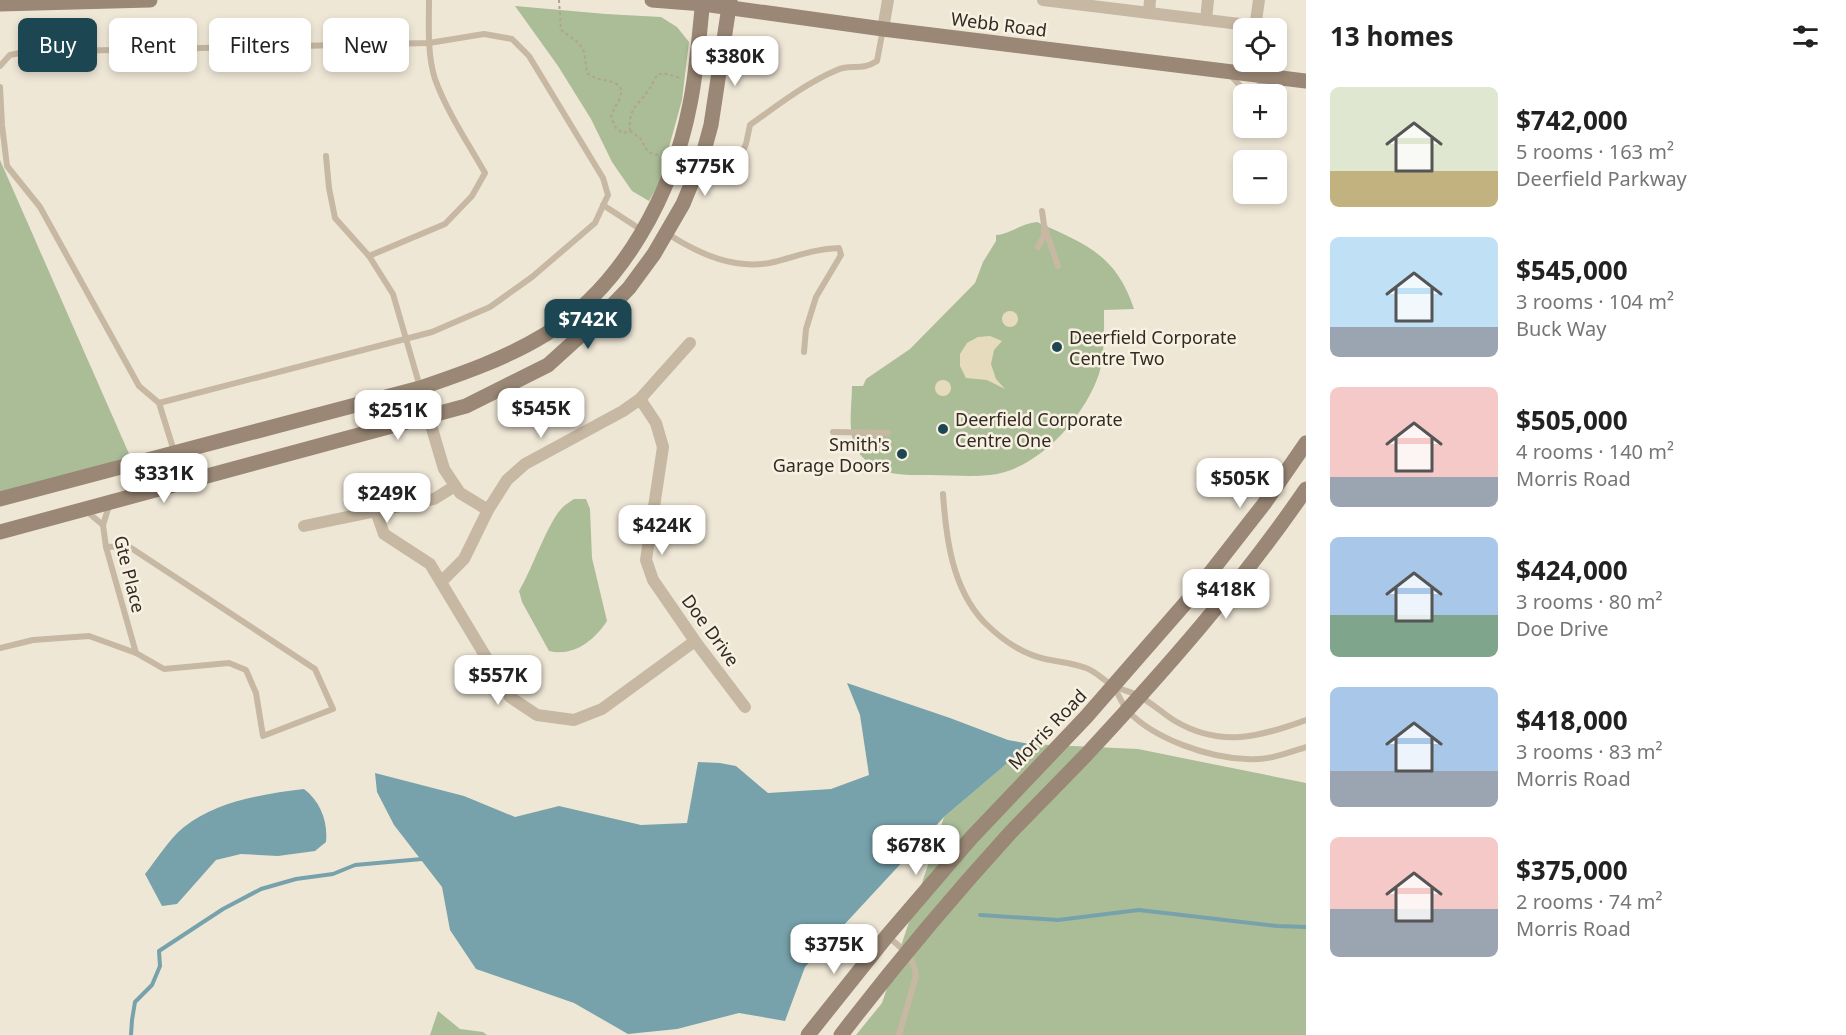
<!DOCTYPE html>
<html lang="en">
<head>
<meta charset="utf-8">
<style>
	body { margin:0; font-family:"Noto Sans",sans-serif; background:#f6f6f6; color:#222; height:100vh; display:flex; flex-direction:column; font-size:22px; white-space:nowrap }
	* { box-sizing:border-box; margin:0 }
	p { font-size:20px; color:#767676 }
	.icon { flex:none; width:33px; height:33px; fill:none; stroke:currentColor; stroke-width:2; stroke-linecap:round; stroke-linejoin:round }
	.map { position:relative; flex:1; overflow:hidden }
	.sheet { display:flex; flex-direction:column; background:#fff; width:540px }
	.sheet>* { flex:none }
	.banner { position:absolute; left:18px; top:18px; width:570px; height:54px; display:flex; gap:12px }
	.controls { position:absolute; left:1233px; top:18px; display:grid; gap:12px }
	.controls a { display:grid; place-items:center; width:54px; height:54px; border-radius:9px; background:#fff; box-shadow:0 3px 9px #0003; font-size:30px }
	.price { position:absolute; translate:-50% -51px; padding:0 14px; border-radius:12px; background:#fff; color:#222; font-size:20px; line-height:39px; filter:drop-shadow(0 2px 3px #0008) }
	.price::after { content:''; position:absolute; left:50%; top:36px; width:18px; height:14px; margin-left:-9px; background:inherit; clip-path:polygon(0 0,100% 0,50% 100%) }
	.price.on { background:#1c4752; color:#fff }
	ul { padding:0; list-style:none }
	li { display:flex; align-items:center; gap:18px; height:150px; padding:0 24px }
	li span { display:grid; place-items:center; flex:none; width:168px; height:120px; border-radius:9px; color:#555 }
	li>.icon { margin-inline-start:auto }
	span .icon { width:72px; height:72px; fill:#fffc; stroke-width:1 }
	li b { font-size:26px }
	h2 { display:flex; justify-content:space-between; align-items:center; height:72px; padding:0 24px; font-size:26px }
	.chip { padding:0 21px; border-radius:9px; background:#fff; box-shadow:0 3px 9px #0003; font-size:21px; line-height:54px }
	.chip.on { background:#1c4752; color:#fff }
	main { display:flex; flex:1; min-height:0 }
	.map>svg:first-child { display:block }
	.green { fill:#abbd97 }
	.plaza { fill:#e7dbbe }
	.water { fill:#77a2ab }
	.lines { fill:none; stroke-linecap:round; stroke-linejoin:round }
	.stream { stroke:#77a2ab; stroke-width:4 }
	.path { stroke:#b2a28e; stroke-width:2; stroke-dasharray:3 3; stroke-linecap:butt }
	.lane { stroke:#c7b8a3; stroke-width:6 }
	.street { stroke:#c7b8a3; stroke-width:12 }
	.secondary { stroke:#9a8775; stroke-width:15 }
	.poi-dot { fill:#1c4752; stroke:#f8f1e2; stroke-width:2 }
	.labels { text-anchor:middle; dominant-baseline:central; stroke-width:5; stroke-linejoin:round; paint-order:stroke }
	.street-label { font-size:18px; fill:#322b25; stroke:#f8f1e2 }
	.poi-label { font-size:18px; fill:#322b25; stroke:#f8f1e2; text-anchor:start }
</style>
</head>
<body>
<main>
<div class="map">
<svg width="1306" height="1035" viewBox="0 0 1306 1035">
	<rect width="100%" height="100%" fill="#efe7d6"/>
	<g class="green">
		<path d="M 515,6 L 606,14 L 661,17 L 677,27 L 689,42 L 682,100 L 659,183 L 649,201 L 632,191 L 612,162 L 591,119 L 558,66 Z"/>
		<path d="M 0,160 L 130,456 L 92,469 L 0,492 Z"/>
		<path d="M 1037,222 C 1085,244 1116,254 1134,309 L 1104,310 C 1104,331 1105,353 1099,374 C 1084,418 1038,470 990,475 C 970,477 949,475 930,475 C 903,475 878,477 859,453 C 846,435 852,407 852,386 L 863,386 L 866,379 L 910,349 L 975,283 L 983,262 L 996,241 L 996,235 C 1010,234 1020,224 1037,222 Z"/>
		<path d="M 574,499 L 586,499 L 590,509 L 592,558 L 607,621 C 594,641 573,657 549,651 L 522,602 L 519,591 C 532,570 548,521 563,507 C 566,504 571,501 574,499 Z"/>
		<path d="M 1030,744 L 1138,749 L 1306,783 L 1306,1035 L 856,1035 L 882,1003 L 944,817 Z"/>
		<path d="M 438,1011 L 460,1029 L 483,1032 L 487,1035 L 430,1035 Z"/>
	</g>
	<g class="plaza">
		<circle cx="1010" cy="319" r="8"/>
		<path d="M 990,336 L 1002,341 L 994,350 L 991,364 L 996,379 L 1005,389 L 987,380 L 966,378 L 960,366 L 960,354 L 967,343 L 978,337 Z"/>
		<circle cx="943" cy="388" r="8"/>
	</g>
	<g class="water">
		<path d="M 847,683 L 950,718 L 1008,740 L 1030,744 L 944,817 L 805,967 L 785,1021 L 739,1013 L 677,1029 L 628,1034 L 574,1003 L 476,969 L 450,930 L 442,887 L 394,825 L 377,792 L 375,773 L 464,796 L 515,817 L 559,806 L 641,825 L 687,823 L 698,762 L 720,763 L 736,766 L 768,793 L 831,789 L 869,775 L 860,715 Z"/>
		<path d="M 304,789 C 321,802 328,822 326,842 L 315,851 L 278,856 L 241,854 L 216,860 L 177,904 L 162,906 L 145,874 C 157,859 169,839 184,827 C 217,801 263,794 304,789 Z"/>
	</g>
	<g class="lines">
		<g class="stream">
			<path d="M 980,915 L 1058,920 L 1139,910 L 1277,926 L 1306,927"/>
			<path d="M 131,1035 L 132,1020 L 135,1002 L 152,985 L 160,966 L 159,951 L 223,909 L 261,889 L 296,879 L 333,874 L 355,865 L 422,859"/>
		</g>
		<g class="path">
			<path d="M 559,0 L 561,30 L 579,43 L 584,52 L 587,73 C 590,75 593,77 596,78 C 606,82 628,80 619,100 C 616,106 613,110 611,117 L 616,128 L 623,133 L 630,131 L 640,138 L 648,152 L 661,156"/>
			<path d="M 630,131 C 628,109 636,108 647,92 C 651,87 654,81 657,75 L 663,73 L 681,78"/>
		</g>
		<g class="lane">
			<path d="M 0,66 L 10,55 L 24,52 L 429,43 L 484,34 L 512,39 L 529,56 L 603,178 L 608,195 L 595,223 L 532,277 L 490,307 L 432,332 L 159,403"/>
			<path d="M 1230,75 L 1248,94"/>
			<path d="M 0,87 L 2,125 L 7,166 L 40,207 L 139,386 L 159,403 L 174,451"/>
			<path d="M 1253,94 L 1257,87 L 1267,80"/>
			<path d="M 326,156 L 329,188 L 335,218 L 369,256"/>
			<path d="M 702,158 C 717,163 727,162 741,155 L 746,144 L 750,125 C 778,105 806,83 837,70 C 852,63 860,72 877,61 L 883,29"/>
			<path d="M 603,205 L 643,231"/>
			<path d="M 1042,211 L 1044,225 L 1058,266"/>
			<path d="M 668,234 C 699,254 736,271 774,262 C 798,256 813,249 839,248 L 841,255 L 816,297 L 806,329 L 804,352"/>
			<path d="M 1038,247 L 1044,236 L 1044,229"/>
			<path d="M 420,387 L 393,294 L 369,256 L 445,224 L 472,196 L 485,173 C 468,143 447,112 435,79 C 427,54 429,25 429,0"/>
			<path d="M 833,432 L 888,433"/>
			<path d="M 943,494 C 946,538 952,588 984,622 C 1001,639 1022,654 1045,659 C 1059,662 1073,663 1086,668 C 1097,672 1105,682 1116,687 C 1123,690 1131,692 1137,695 C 1151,702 1162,713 1175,721 C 1221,748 1259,737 1306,720"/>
			<path d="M 85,510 L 103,525 L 106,547 L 136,653"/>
			<path d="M 103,525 L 109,506"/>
			<path d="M 0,648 L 33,640 L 89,636 L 136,653 L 164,669 L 229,663 L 246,670 L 256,693 L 263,736 L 333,709 L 315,669 L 128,546 L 106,547"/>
			<path d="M 1114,686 C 1118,694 1122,704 1128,711 C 1154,739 1209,758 1247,759 C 1268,761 1287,753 1306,747"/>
			<path d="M 887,936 C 902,948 914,957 916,976 L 899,1035"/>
		</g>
		<g class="street">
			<path d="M 1043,0 L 1256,26"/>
			<path d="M 1149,13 L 1150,0"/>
			<path d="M 1206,20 L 1208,0"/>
			<path d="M 1255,28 L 1259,0"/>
			<path d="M 883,29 L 888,0"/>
			<path d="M 1251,74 L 1252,62"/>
			<path d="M 420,388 L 444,469 L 460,493 L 488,510"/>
			<path d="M 640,399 L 656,423 L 663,447 L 646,560 L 653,580 L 695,641 L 745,707"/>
			<path d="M 376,511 L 384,534 L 430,564 L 510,697 L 537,715 L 574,720 L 602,709 L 695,641"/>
			<path d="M 304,526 L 434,499 L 455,486"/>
			<path d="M 441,582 L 464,559 L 488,510 L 507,480 L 525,464 L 623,411 L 640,399 L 690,343"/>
		</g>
		<g class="secondary">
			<path d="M 652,0 L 703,4 L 883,29 L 1306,81"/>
			<path d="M 0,4 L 150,0"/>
			<path d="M 0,499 L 420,388 C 464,373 507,358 546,334 C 624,286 673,192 690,104 C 697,70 699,35 703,0"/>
			<path d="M 0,532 L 466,406 L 548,365 L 601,317 L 629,288 L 654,254 L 683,204 L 702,158 L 711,125 L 730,0"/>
			<path d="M 808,1035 L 887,936 L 971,838 L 1086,717 L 1196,591 L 1264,504 L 1306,443"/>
			<path d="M 841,1035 C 894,966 951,898 1010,833 C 1035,807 1061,781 1086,755 C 1164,671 1241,584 1306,489"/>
		</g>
	</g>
	<g class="poi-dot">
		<circle cx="1057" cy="347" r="6"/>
		<circle cx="943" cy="429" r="6"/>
		<circle cx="902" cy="454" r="6"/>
	</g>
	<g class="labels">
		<g class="street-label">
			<text transform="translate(999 24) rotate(7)">Webb Road</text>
			<text transform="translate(130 574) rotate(76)">Gte Place</text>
			<text transform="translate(711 630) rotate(54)">Doe Drive</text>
			<text transform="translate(1047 729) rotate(-46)">Morris Road</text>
		</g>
		<g class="poi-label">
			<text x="1069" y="337">Deerfield Corporate<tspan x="1069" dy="21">Centre Two</tspan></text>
			<text x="955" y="419">Deerfield Corporate<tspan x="955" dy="21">Centre One</tspan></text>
			<text x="890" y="444" text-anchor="end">Smith's<tspan x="890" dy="21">Garage Doors</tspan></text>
		</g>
	</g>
</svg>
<div class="controls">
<a><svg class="icon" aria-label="locate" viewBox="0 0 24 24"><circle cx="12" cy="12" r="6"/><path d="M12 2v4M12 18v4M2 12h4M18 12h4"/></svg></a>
<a>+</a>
<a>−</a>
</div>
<b class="price" style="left:735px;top:87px">$380K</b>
<b class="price" style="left:705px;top:197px">$775K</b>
<b class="price on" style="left:588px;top:350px">$742K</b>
<b class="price" style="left:541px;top:439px">$545K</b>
<b class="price" style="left:398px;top:441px">$251K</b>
<b class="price" style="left:164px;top:504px">$331K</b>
<b class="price" style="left:1240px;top:509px">$505K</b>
<b class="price" style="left:387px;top:524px">$249K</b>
<b class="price" style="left:662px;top:556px">$424K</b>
<b class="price" style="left:1226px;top:620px">$418K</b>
<b class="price" style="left:498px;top:706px">$557K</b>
<b class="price" style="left:916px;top:876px">$678K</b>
<b class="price" style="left:834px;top:975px">$375K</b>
<div class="banner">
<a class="chip on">Buy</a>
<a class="chip">Rent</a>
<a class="chip">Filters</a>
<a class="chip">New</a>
</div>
</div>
<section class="sheet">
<h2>13 homes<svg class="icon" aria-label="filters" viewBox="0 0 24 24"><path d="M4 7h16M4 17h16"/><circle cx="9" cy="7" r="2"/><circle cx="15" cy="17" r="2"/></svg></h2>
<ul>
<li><span style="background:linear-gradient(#dfe7d0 70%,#c2b280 0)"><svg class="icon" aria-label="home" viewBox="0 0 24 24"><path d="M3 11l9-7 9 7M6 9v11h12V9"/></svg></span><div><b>$742,000</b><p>5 rooms · 163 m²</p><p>Deerfield Parkway</p></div></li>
<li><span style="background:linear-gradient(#bfe0f5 75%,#9aa5b1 0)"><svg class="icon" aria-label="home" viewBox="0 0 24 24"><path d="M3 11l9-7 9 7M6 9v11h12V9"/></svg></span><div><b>$545,000</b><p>3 rooms · 104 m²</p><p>Buck Way</p></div></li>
<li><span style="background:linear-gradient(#f6c9c9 75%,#9aa5b1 0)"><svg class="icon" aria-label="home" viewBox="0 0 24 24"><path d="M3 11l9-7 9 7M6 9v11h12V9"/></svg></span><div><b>$505,000</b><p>4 rooms · 140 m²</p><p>Morris Road</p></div></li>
<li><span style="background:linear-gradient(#a9c7e8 65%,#7fa58c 0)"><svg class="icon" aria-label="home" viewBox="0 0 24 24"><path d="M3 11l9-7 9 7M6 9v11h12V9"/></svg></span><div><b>$424,000</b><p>3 rooms · 80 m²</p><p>Doe Drive</p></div></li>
<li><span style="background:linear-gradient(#a9c7e8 70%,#9aa5b1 0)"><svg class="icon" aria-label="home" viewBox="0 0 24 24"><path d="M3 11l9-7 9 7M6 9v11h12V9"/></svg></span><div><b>$418,000</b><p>3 rooms · 83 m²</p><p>Morris Road</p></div></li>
<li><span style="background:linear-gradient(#f6c9c9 60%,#9aa5b1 0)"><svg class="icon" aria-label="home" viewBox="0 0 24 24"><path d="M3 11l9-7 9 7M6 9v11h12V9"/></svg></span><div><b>$375,000</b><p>2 rooms · 74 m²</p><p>Morris Road</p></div></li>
</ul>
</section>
</main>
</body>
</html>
